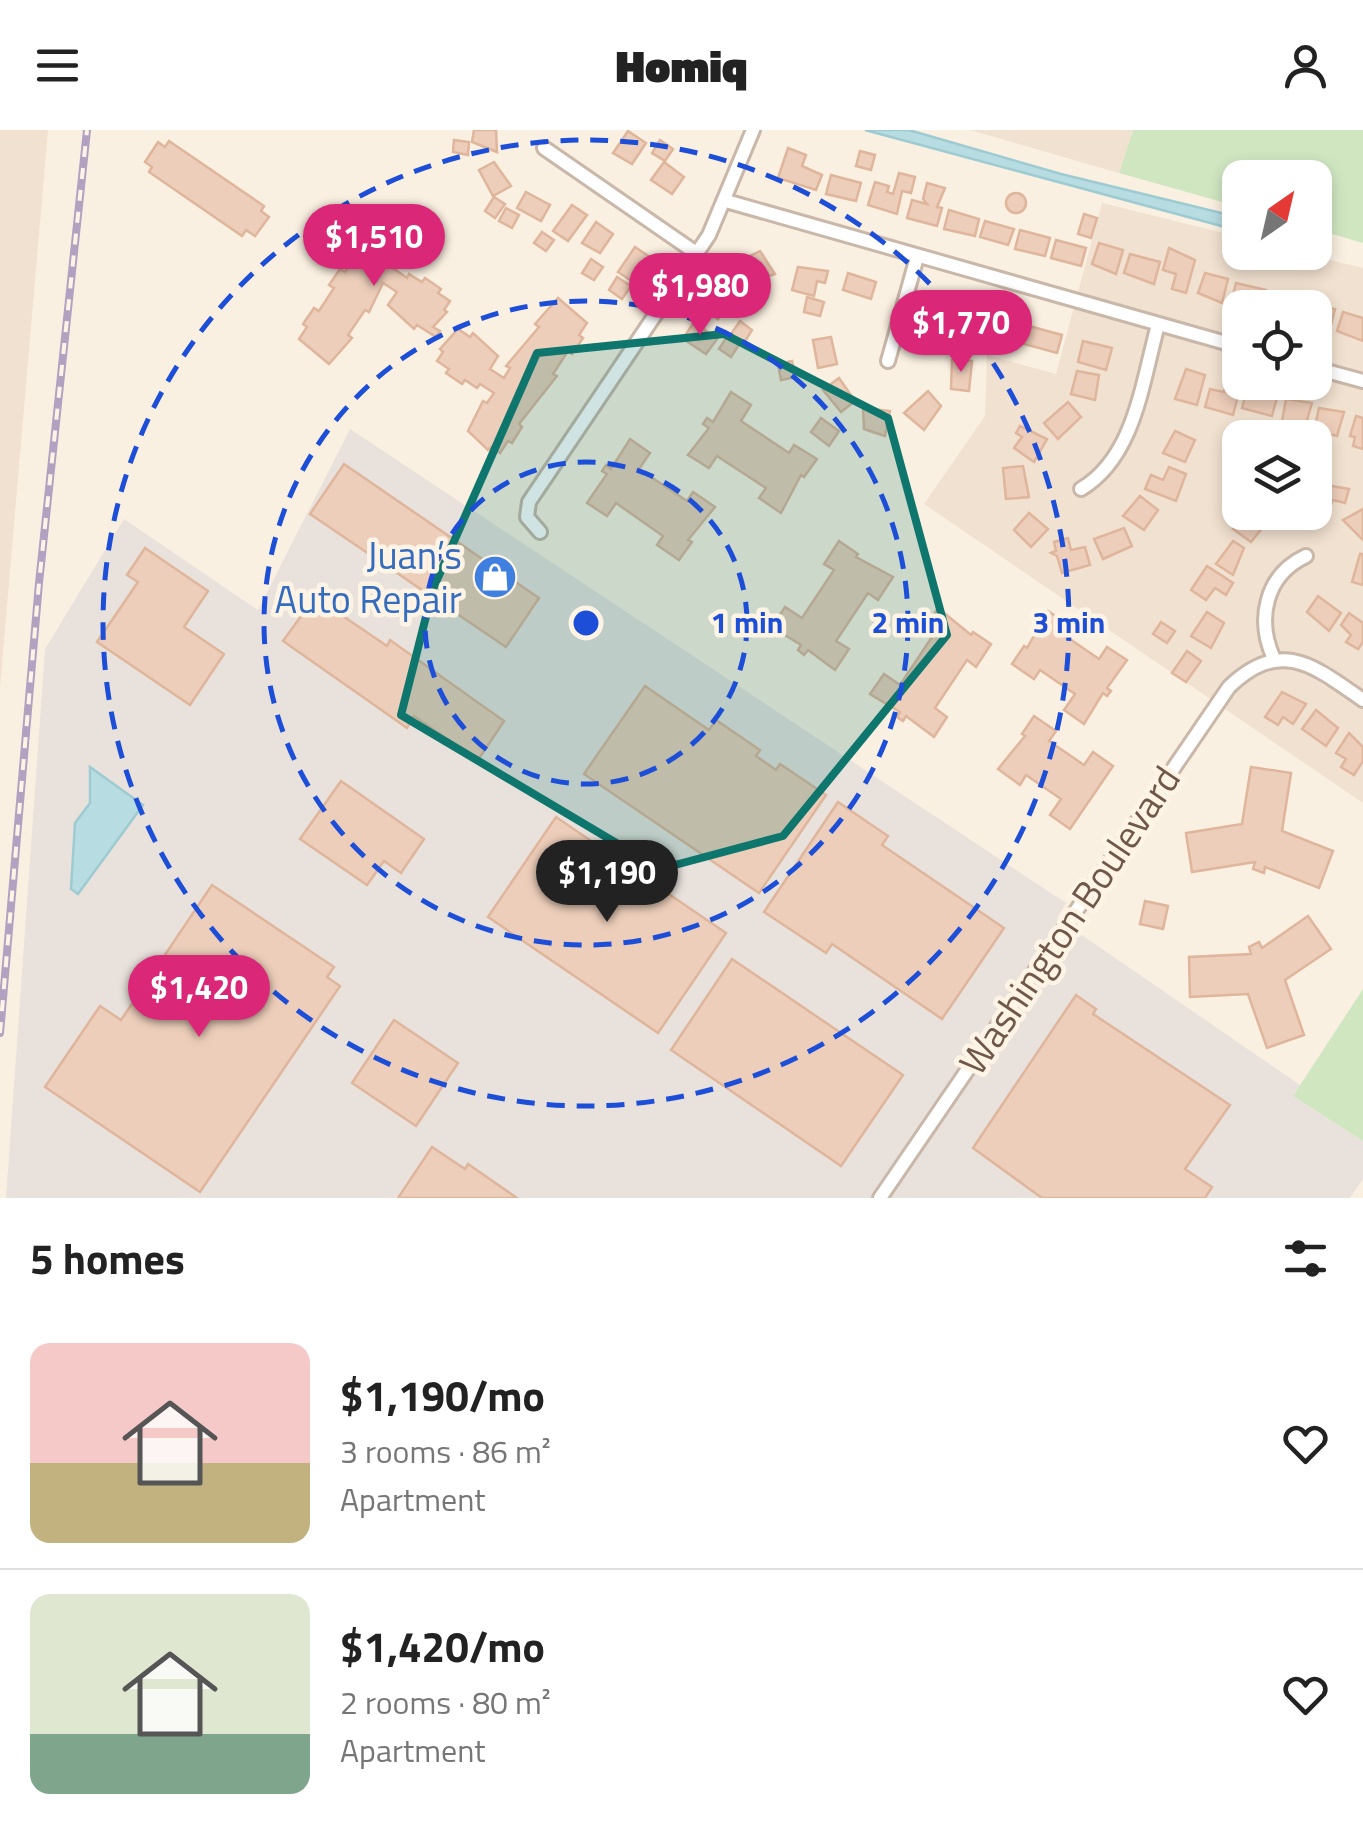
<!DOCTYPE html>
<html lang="en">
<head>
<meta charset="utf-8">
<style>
	body { margin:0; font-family:"Titillium Web",sans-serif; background:#f2f2f2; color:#222; height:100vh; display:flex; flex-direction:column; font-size:38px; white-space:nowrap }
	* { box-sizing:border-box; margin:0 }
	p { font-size:32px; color:#767676 }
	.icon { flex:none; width:55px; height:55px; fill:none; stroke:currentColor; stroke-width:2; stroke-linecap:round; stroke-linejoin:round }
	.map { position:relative; height:1068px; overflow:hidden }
	.drawer { display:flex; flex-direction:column; background:#fff; flex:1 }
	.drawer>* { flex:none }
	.needle { width:65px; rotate:34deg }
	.fabs { position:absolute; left:1222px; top:30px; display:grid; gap:20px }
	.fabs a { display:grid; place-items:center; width:110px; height:110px; border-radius:20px; background:#fff; box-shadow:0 5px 15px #0003; font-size:50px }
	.price { position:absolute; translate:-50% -85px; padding:0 22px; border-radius:35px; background:#db2777; color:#fff; font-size:32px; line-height:65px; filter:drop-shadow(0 2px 5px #0008) }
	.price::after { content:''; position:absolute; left:50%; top:60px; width:30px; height:22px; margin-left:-15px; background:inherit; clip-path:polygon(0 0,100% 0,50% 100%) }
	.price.on { background:#222; color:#fff }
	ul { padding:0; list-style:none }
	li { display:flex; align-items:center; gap:30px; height:250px; padding:0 30px }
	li+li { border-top:2px solid #e0e0e0 }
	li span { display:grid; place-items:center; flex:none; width:280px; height:200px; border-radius:20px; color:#555 }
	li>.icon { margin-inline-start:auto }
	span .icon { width:120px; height:120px; fill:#fffc; stroke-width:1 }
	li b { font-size:42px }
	h2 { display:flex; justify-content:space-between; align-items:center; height:120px; padding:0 30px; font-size:42px }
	header { display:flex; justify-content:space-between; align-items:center; height:130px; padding:0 30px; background:#fff; font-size:45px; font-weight:800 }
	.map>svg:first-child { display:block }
	.residential { fill:#f1e1d0; fill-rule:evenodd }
	.industrial { fill:#e9e2dc }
	.green { fill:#d0e6c1 }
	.water { fill:#b7dce1; stroke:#9ecbd2; stroke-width:2.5 }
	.building { fill:#edceba; stroke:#dfb59c; stroke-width:2.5 }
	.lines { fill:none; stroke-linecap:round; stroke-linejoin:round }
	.street-casing { stroke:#c9b7a9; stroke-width:18 }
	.street { stroke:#fff; stroke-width:12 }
	.rail-casing { stroke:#b2a1c1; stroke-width:8 }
	.rail { stroke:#fdf4e6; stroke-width:4; stroke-dasharray:11; stroke-linecap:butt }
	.marked { fill:#0f766e; fill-opacity:0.2; stroke:#0f766e; stroke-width:8; stroke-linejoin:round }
	.ring { fill:none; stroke:#1d4ed8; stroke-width:5; stroke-dasharray:18 12 }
	.labels { text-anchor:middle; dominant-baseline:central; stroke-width:9; stroke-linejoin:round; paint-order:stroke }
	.shop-label { font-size:38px; fill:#366cbe; stroke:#fdf4e6; text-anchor:end }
	.street-label { font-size:38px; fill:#6f574a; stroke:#fdf4e6 }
	.centre { fill:#1d4ed8; stroke:#fdf4e6; stroke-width:5 }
	.ring-label { font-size:30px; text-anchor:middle; font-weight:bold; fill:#1d4ed8; stroke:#fdf4e6; stroke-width:9; stroke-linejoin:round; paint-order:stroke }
</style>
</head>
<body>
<header><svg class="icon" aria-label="menu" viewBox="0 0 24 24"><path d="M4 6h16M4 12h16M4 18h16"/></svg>Homiq<svg class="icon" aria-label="person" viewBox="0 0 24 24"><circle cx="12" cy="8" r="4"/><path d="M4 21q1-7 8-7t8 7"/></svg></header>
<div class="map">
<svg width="1363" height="1068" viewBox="0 0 1363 1068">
	<rect width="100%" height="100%" fill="#faf0e1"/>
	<g class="residential">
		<path d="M 0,0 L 48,0 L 0,557 Z"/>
		<path d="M 970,0 L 1133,0 L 1119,43 Z"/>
		<path d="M 1102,73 L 1240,107 L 1240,122 L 1301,123 L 1363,138 L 1363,673 L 924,374 L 985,286 L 987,225 L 1056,244 ZM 1240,178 L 1315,178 L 1315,252 L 1240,252 ZM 1240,308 L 1315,308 L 1315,382 L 1240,382 Z"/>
	</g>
	<path class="industrial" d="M 350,299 L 1066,773 L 1057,788 L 1300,955 L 1293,966 L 1363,1011 L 1363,1049 L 1350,1068 L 6,1068 L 45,519 L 124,389 L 258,480 Z"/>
	<g class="green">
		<path d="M 1133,0 L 1363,0 L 1363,113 L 1315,99 L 1315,48 L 1240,48 L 1240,77 L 1119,43 Z"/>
		<path d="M 1363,859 L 1363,1011 L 1293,966 Z"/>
	</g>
	<g class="water">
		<path d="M 865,0 L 909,0 L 1061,44 L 1238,87 L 1240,101 Z"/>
		<path d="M 90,637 L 143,675 L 78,764 L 71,759 L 75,693 L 90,673 Z"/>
	</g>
	<g class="building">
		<path d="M 474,0 L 496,0 L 497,22 L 472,12 Z"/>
		<path d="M 628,1 L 646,13 L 632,34 L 613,23 Z"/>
		<path d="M 454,10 L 469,12 L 468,25 L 453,22 Z"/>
		<path d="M 660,10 L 673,19 L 665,31 L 652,23 Z"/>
		<path d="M 169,11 L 264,76 L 261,81 L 269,87 L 255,106 L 246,100 L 242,106 L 149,42 L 152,37 L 145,32 L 158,12 L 165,17 Z"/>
		<path d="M 788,18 L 806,25 L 802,36 L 822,45 L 816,60 L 778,48 Z"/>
		<path d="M 860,21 L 875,25 L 871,40 L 856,36 Z"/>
		<path d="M 494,32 L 511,56 L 493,66 L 479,40 Z"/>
		<path d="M 664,32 L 684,47 L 672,64 L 651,50 Z"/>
		<path d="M 899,43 L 915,47 L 911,63 L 902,61 L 897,84 L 868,75 L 875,52 L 889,56 L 887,62 L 893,64 Z"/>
		<path d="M 831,45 L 861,53 L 856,71 L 826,64 Z"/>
		<path d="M 927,53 L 945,58 L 937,77 L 942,78 L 937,96 L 907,88 L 912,70 L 927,74 L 923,69 Z"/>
		<path d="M 526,62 L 550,75 L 541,91 L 517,78 Z"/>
		<circle cx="1016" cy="73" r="10"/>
		<path d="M 494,67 L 505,74 L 495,88 L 485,81 Z"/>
		<path d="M 572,75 L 587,85 L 568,111 L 553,101 Z"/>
		<path d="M 506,78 L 519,85 L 512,98 L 499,91 Z"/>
		<path d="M 387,79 L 412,90 L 410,94 L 419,100 L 411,112 L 415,115 L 393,138 L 407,148 L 409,144 L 422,152 L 425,148 L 441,159 L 438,163 L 450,171 L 444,180 L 447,182 L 433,197 L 440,201 L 436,207 L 417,195 L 414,199 L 388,175 L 397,162 L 383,153 L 369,182 L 365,180 L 348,205 L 352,208 L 329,234 L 299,209 L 307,197 L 303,194 L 314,178 L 319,181 L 334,158 L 329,155 L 340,139 L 345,142 L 368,107 L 364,104 L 375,88 L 379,91 Z"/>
		<path d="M 949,80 L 979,89 L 975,106 L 944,99 Z"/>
		<path d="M 1084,84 L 1097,88 L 1091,108 L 1078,104 Z"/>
		<path d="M 985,91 L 1014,99 L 1008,115 L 980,107 Z"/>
		<path d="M 596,92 L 613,104 L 600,123 L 582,113 Z"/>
		<path d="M 1020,100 L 1050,108 L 1045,126 L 1015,119 Z"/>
		<path d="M 542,102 L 554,110 L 546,121 L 534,113 Z"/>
		<path d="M 1056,110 L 1086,118 L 1081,136 L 1051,128 Z"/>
		<path d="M 1099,113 L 1123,120 L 1116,144 L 1092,134 Z"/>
		<path d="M 635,117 L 650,127 L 633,152 L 618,142 Z"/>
		<path d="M 1169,118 L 1195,130 L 1186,163 L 1172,159 L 1176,144 L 1163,140 Z"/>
		<path d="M 760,121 L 775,144 L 753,151 L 747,142 L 729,153 L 722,140 Z"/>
		<path d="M 1130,124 L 1160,132 L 1154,154 L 1124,143 Z"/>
		<path d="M 591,129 L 603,137 L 594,150 L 582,143 Z"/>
		<path d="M 798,137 L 828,141 L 825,153 L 817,151 L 814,166 L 792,160 Z"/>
		<path d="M 848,143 L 876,152 L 871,169 L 843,160 Z"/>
		<path d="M 1205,143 L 1228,149 L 1222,173 L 1198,163 Z"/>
		<path d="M 617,147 L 631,156 L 622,169 L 609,160 Z"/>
		<path d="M 1236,153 L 1266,160 L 1262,178 L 1231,172 Z"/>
		<path d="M 717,157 L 733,167 L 718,189 L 702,179 Z"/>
		<path d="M 1277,162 L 1300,168 L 1298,178 L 1272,178 Z"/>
		<path d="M 807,167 L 824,172 L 820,186 L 804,182 Z"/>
		<path d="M 558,168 L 587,193 L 579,205 L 583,208 L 572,224 L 568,221 L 553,244 L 557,246 L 519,294 L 522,297 L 512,313 L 508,311 L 500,323 L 491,317 L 488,320 L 468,301 L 483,271 L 487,273 L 494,263 L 480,254 L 477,258 L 465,250 L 462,254 L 446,243 L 449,239 L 437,231 L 443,222 L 440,219 L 458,199 L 470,207 L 473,203 L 498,226 L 490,239 L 504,248 L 510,238 L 506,236 L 539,197 L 535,194 Z"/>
		<path d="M 939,170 L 957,175 L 948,204 L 931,199 Z"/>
		<path d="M 1308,171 L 1335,179 L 1330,199 L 1315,198 L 1315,178 L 1306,178 Z"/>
		<path d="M 1343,182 L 1363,188 L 1363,211 L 1337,201 Z"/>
		<path d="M 990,184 L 1007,189 L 1000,217 L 982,212 Z"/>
		<path d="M 740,191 L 752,200 L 744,213 L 731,204 Z"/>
		<path d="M 694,192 L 717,209 L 706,224 L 683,209 Z"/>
		<path d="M 970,192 L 983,196 L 979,211 L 965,207 Z"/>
		<path d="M 1018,193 L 1062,205 L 1057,223 L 1013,211 Z"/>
		<path d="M 728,205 L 740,213 L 731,227 L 719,219 Z"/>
		<path d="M 831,207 L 837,234 L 818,238 L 813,210 Z"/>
		<path d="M 1083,211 L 1112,218 L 1106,240 L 1078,232 Z"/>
		<path d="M 952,230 L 972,231 L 969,261 L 951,259 Z"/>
		<path d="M 792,231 L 796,247 L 781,250 L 778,234 Z"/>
		<path d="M 1186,239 L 1205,245 L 1197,275 L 1175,269 Z"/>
		<path d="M 1077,241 L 1099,245 L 1095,270 L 1071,264 Z"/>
		<path d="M 839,248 L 855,271 L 841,282 L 823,260 Z"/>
		<path d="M 1227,250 L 1241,254 L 1233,285 L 1205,277 L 1210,259 L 1224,262 Z"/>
		<path d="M 1247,259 L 1278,264 L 1272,286 L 1242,278 Z"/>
		<path d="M 928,261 L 941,276 L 924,300 L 904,283 Z"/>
		<path d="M 731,262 L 751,275 L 741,291 L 789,323 L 794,315 L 817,329 L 804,347 L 801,345 L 781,383 L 759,368 L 766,358 L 717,326 L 709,338 L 688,325 L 709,298 L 703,294 L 707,288 L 713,292 Z"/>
		<path d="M 1286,269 L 1312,273 L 1305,297 L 1282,291 Z"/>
		<path d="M 1068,272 L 1081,287 L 1058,309 L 1044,293 Z"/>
		<path d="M 863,278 L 890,281 L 885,306 L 864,299 Z"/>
		<path d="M 1319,278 L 1344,282 L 1337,306 L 1314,300 Z"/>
		<path d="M 1356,286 L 1363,288 L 1363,319 L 1353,316 L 1355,307 L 1350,306 Z"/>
		<path d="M 821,288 L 839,301 L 829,316 L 811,302 Z"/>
		<path d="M 1020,296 L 1047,309 L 1034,332 L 1014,318 L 1022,307 L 1016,303 Z"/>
		<path d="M 1175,301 L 1195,310 L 1185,332 L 1163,323 Z"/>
		<path d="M 630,309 L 650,323 L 639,339 L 687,371 L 693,362 L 715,377 L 688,410 L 692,412 L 679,430 L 657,415 L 663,406 L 616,373 L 607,386 L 587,373 L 607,344 L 602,341 L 606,335 L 611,339 Z"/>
		<path d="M 344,334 L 539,468 L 506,517 L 310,384 Z"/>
		<path d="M 1023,336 L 1029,367 L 1006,369 L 1003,338 Z"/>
		<path d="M 1169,337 L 1186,344 L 1176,371 L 1145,359 L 1151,345 L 1163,350 Z"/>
		<path d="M 1315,353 L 1349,359 L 1345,373 L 1333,370 L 1328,381 L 1315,378 Z"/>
		<path d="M 1140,366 L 1158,380 L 1144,400 L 1123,386 Z"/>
		<path d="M 1363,379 L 1363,410 L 1343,390 Z"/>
		<path d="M 1244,382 L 1267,392 L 1251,412 L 1233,399 Z"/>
		<path d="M 1029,383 L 1048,399 L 1031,417 L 1014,400 Z"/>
		<path d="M 1124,398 L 1132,416 L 1103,429 L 1094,409 Z"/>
		<path d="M 1068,408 L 1071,420 L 1085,417 L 1090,435 L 1062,443 L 1057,426 L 1051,423 L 1056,421 L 1054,412 Z"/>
		<path d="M 839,411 L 858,424 L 856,427 L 893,447 L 878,470 L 868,463 L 836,511 L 849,519 L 835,540 L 808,520 L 804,525 L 798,520 L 801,515 L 772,497 L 785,477 L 802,488 L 834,440 L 824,434 Z"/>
		<path d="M 1233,411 L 1244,418 L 1233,445 L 1216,434 Z"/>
		<path d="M 145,418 L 208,461 L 184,497 L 224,524 L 190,575 L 97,512 L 138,452 L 127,445 Z"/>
		<path d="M 1360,424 L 1363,424 L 1363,455 L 1352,452 Z"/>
		<path d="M 1207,436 L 1233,453 L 1226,465 L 1215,458 L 1206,470 L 1191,460 Z"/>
		<path d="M 1318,466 L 1341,483 L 1329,501 L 1307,482 Z"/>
		<path d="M 315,467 L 387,516 L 390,510 L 504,591 L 478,630 L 414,586 L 407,598 L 283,511 Z"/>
		<path d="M 938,478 L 971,505 L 973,502 L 991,514 L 976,537 L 967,530 L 935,578 L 947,587 L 934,607 L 906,586 L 903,591 L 897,587 L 900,582 L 870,564 L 884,544 L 900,555 L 932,507 L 923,501 Z"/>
		<path d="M 1048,481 L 1070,496 L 1064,505 L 1099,529 L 1107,517 L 1127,530 L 1107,558 L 1111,561 L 1107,566 L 1103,563 L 1084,594 L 1064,580 L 1075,564 L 1040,540 L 1034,549 L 1012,534 L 1024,516 L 1027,518 Z"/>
		<path d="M 1207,482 L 1224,493 L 1211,518 L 1191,506 Z"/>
		<path d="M 1349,483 L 1363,493 L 1363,512 L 1358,519 L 1346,512 L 1351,505 L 1341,495 Z"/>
		<path d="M 1161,492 L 1175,501 L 1167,513 L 1153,504 Z"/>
		<path d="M 1187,521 L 1201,531 L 1186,552 L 1172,543 Z"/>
		<path d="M 645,556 L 709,600 L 716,590 L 760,620 L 756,626 L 776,640 L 780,634 L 826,665 L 759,763 L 584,644 Z"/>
		<path d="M 1282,562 L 1306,574 L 1293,594 L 1283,587 L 1278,595 L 1265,587 Z"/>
		<path d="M 1316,580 L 1338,598 L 1326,616 L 1302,599 Z"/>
		<path d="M 1034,586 L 1056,601 L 1049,611 L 1084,635 L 1093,622 L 1113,636 L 1070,699 L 1050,685 L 1061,669 L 1026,645 L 1020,655 L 998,639 L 1025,606 L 1022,604 Z"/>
		<path d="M 1349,603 L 1363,617 L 1363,631 L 1354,645 L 1341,637 L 1346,629 L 1336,623 Z"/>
		<path d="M 1251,637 L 1291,643 L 1282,701 L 1333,721 L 1319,758 L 1265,737 L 1264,743 L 1253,739 L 1255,732 L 1192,742 L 1186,703 L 1242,694 Z"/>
		<path d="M 341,651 L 424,709 L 401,743 L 384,731 L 367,755 L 300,709 Z"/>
		<path d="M 838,672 L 888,706 L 882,715 L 1004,798 L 942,889 L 832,814 L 826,823 L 764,782 Z"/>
		<path d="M 556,687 L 726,803 L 658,903 L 488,787 Z"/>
		<path d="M 212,755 L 334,837 L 327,847 L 340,856 L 200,1062 L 45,957 L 100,876 L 121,890 Z"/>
		<path d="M 1145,771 L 1168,776 L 1163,799 L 1140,794 Z"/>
		<path d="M 1308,786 L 1331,819 L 1285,850 L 1304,905 L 1267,918 L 1248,864 L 1190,867 L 1189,827 L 1251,824 L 1249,817 L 1259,812 L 1262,818 Z"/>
		<path d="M 732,829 L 903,945 L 841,1036 L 671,920 Z"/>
		<path d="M 1076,865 L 1096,879 L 1093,884 L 1230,975 L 1185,1039 L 1212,1057 L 1205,1068 L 1042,1068 L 973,1018 Z"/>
		<path d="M 394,890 L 458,933 L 416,996 L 352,953 Z"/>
		<path d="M 432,1017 L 465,1039 L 468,1034 L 517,1068 L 398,1068 Z"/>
	</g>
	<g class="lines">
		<g class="street-casing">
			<g id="street">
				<path d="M 544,18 L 696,123"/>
				<path d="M 726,71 L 1240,217"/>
				<path d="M 888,231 L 917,127"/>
				<path d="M 1315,238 L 1363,251"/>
				<path d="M 1081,359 C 1135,327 1142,252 1158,195"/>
				<path d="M 540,402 L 527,387 L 529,372 L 709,105 L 753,0"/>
				<path d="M 1274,529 C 1256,490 1265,445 1306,426"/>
				<path d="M 880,1068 L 1229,557 C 1281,507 1314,536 1363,570"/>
			</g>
		</g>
		<use href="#street" class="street"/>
		<g class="rail-casing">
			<path id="rail" d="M 0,903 L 39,453 L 87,0"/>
		</g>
		<use href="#rail" class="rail"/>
	</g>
	<path class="marked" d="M 724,204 L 888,288 L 947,505 L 783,706 L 660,739 L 401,585 L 433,459 L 537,223 Z"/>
	<g class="ring">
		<circle cx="586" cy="493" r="161"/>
		<circle cx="586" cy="493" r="322"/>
		<circle cx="586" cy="493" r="483"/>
	</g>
	<defs>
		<g id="shop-disc" transform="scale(2.25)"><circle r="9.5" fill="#3f7fe0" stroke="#fdf4e6"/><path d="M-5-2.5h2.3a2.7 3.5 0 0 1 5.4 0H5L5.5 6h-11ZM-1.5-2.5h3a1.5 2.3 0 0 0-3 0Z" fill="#fff"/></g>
	</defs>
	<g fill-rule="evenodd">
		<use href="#shop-disc" x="495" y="447"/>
	</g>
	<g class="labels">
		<g class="shop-label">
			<text x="462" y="425">Juan’s<tspan x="462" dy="44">Auto Repair</tspan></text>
		</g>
		<g class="street-label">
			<text transform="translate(1069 790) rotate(-56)">Washington Boulevard</text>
		</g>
	</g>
	<circle cx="586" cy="493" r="15" class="centre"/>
	<g class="ring-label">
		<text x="747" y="503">1 min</text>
		<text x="908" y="503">2 min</text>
		<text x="1069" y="503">3 min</text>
	</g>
</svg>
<div class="fabs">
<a><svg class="needle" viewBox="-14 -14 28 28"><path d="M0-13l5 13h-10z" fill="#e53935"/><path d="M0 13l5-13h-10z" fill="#767676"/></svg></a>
<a><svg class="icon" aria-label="locate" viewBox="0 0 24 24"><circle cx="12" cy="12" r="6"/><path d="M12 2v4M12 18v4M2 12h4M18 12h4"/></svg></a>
<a><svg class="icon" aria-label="layers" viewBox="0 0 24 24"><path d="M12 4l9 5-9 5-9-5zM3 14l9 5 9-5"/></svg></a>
</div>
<b class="price" style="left:374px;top:159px">$1,510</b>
<b class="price" style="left:700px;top:208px">$1,980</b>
<b class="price" style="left:961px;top:245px">$1,770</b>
<b class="price on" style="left:607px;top:795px">$1,190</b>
<b class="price" style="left:199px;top:910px">$1,420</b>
</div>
<section class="drawer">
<h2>5 homes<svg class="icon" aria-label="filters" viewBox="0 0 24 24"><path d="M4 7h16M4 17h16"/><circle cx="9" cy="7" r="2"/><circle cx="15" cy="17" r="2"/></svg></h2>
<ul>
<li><span style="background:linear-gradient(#f6c9c9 60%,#c2b280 0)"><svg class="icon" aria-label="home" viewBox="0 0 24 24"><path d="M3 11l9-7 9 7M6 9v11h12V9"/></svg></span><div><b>$1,190/mo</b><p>3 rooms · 86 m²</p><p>Apartment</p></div><svg class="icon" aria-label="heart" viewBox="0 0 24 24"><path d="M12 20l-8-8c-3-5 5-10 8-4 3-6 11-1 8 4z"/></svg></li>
<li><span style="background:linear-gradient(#dfe7d0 70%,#7fa58c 0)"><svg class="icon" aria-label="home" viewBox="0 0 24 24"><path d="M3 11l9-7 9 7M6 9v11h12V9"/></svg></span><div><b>$1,420/mo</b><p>2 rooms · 80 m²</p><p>Apartment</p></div><svg class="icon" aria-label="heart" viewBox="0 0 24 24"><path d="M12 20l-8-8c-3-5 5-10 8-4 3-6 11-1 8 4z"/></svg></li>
</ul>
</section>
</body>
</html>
